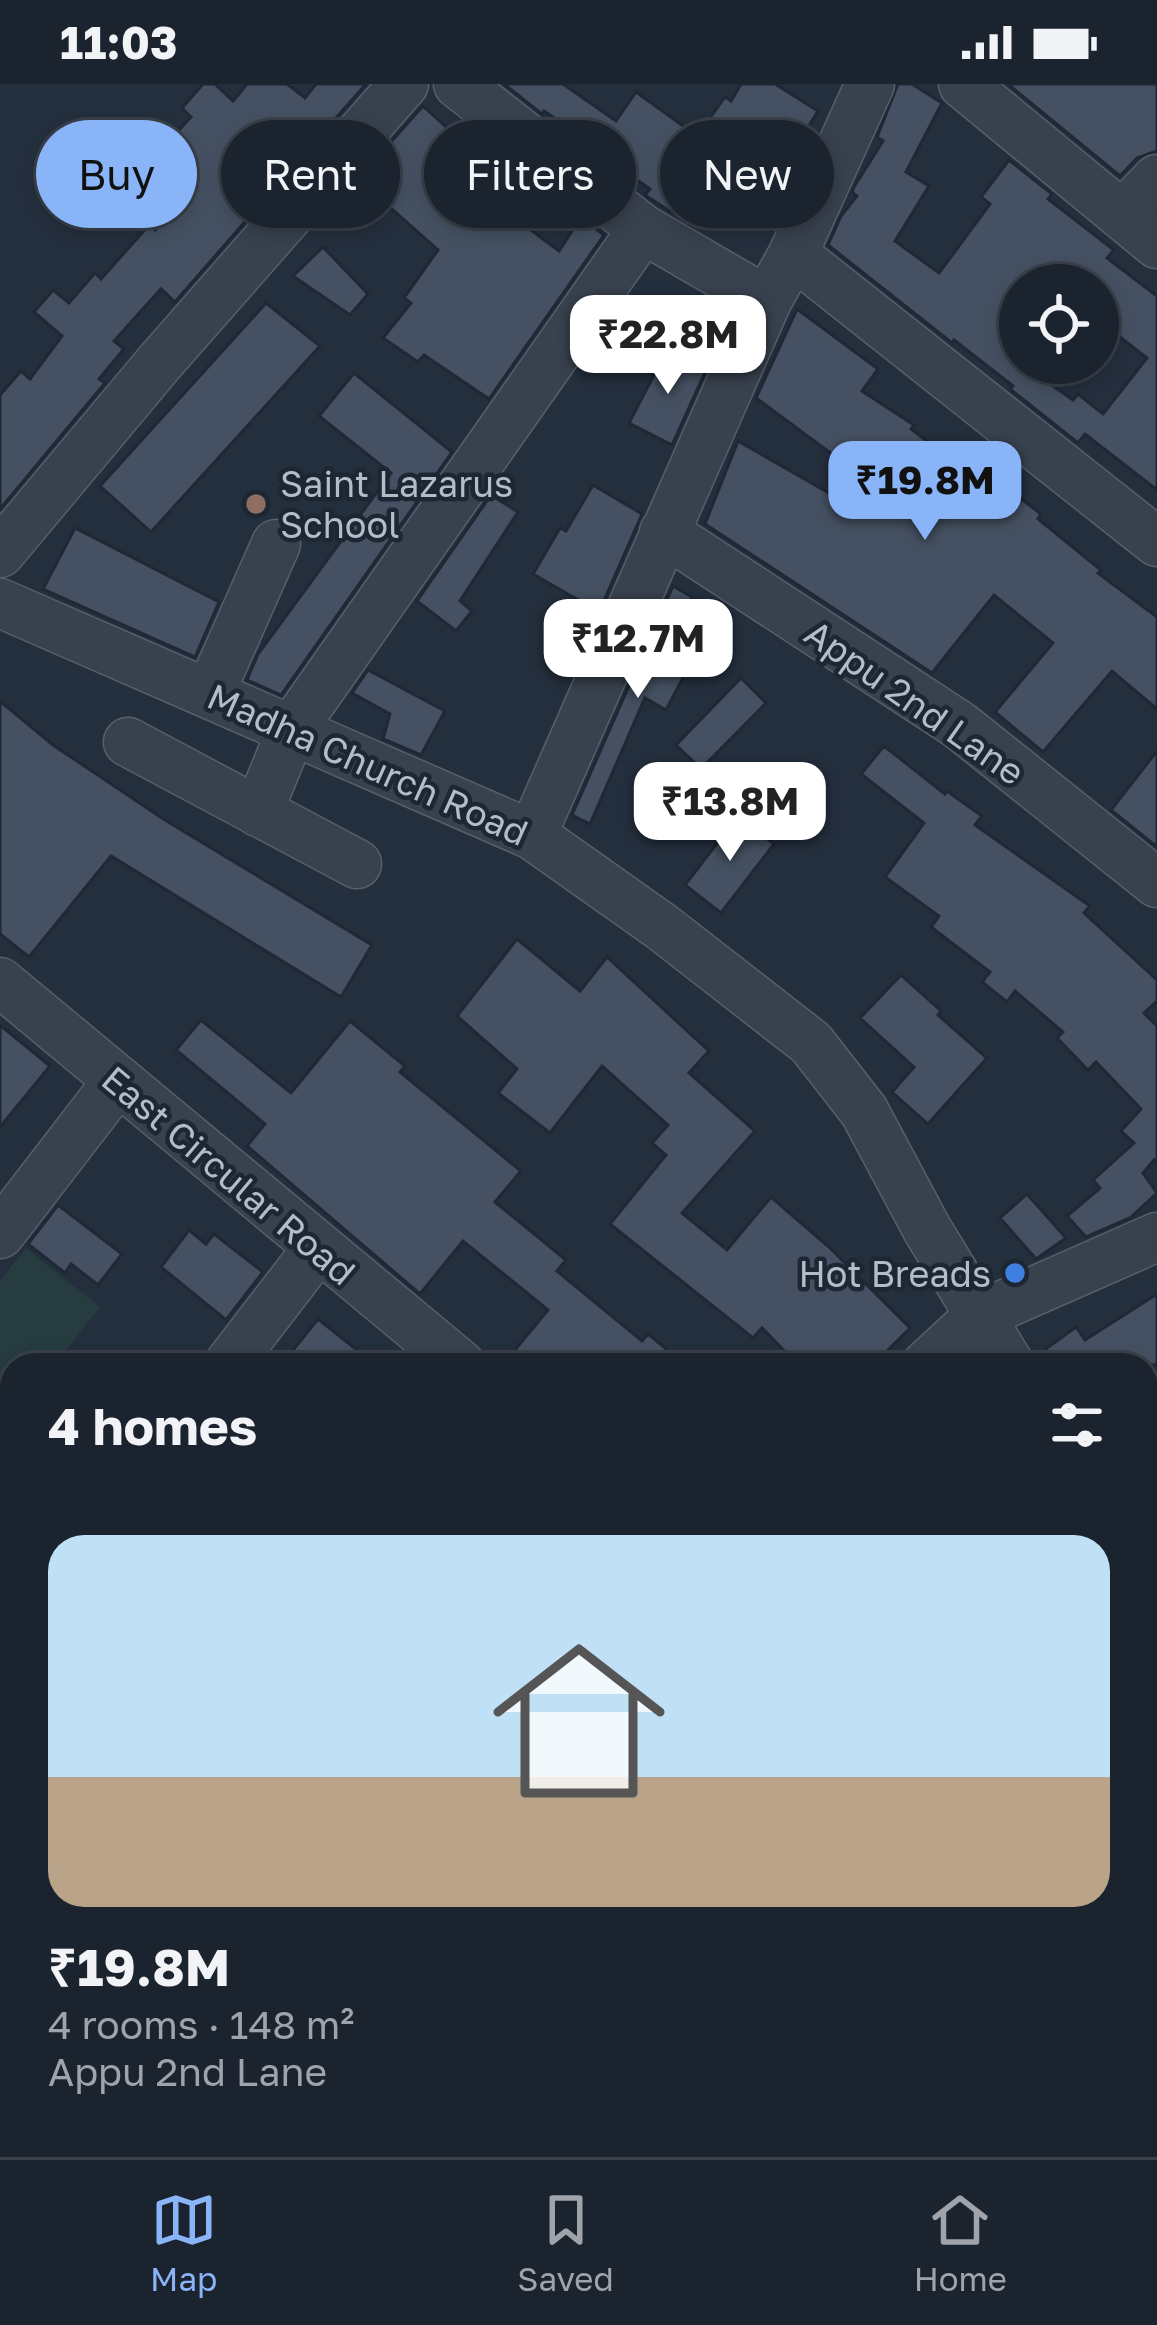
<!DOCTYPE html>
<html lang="en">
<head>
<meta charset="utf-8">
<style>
	body { margin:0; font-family:"Golos Text",sans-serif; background:#242b36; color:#f1f3f6; height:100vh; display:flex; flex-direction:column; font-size:45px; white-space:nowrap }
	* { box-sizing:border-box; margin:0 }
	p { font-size:39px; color:#a0a4aa }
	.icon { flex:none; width:66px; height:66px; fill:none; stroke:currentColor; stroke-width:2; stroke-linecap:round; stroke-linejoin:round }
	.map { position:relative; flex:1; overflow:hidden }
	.side { position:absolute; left:0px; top:1269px; width:1158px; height:804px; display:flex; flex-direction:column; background:#1b232e; border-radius:36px 36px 0 0; box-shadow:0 6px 18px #0003,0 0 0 3px #39404a }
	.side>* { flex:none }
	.banner { position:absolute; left:36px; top:36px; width:1086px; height:108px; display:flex; gap:24px }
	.buttons { position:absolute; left:999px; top:180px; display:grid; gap:24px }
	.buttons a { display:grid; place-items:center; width:120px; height:120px; border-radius:50%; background:#1b232e; box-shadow:0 6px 18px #0003,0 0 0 3px #39404a; font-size:60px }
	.price { position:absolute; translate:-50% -102px; padding:0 27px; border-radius:24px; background:#fff; color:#222; font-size:39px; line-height:78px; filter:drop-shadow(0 3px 6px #0008) }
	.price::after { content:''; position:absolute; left:50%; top:72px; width:36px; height:27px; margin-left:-18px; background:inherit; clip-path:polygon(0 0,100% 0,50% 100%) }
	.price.selected { background:#8ab4f8; color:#111 }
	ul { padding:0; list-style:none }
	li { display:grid; align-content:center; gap:24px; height:636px; padding:0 48px }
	li span { display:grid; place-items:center; height:372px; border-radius:36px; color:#555 }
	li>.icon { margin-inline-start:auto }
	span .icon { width:216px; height:216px; fill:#fffc; stroke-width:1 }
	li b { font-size:51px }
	h2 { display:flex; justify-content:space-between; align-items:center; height:144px; padding:0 48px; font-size:51px }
	.tag { padding:0 42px; border-radius:54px; background:#1b232e; box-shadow:0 6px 18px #0003,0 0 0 3px #39404a; font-size:42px; line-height:108px }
	.tag.selected { background:#8ab4f8; color:#111 }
	.status { display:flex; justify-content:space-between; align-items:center; height:84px; padding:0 60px; background:#1b232e; direction:ltr }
	.status svg { height:33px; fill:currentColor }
	.dock { display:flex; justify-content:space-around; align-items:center; height:168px; border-top:3px solid #39404a; background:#1b232e; font-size:33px; color:#a0a4aa }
	.dock a { display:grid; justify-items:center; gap:6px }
	.dock .selected { color:#8ab4f8 }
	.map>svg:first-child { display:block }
	.green { fill:#263c3f }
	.building { fill:#455162; stroke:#1f2835; stroke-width:3; fill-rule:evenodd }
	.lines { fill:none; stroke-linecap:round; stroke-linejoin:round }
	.minor-casing { stroke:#565f6c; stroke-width:51 }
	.major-casing { stroke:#414a57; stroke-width:63 }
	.minor { stroke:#38414e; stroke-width:48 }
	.major { stroke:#56606e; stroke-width:60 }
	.education-dot { fill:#8d6e63; stroke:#1d2633; stroke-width:4.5 }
	.shop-dot { fill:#3f7fe0; stroke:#1d2633; stroke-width:4.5 }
	.labels { text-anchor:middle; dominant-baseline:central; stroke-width:9; stroke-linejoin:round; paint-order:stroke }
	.poi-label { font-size:36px; fill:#b4bcc9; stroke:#1d2633; text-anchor:start }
	.street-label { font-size:36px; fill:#b4bcc9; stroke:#1d2633 }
</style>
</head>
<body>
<div class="status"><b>11:03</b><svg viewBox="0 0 49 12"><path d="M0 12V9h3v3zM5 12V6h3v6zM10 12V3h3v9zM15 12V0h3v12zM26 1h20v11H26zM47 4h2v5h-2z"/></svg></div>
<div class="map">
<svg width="1157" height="2073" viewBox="0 0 1157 2073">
	<rect width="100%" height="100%" fill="#242f3e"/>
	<path class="green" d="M 26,1164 L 100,1223 L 54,1281 L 12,1281 L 12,1334 L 0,1349 L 0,1197 Z"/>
	<g class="building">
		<path d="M 203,0 L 215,0 L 233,17 L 247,0 L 287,0 L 305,14 L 316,0 L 366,0 L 305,69 L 276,46 L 241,85 L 269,110 L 175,218 L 161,205 L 114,257 L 124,265 L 99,295 L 105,299 L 0,425 L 0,311 L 21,287 L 30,295 L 62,252 L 34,228 L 53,206 L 69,219 L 95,189 L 101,195 L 149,141 L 155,146 L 190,106 L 154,73 L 191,33 L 182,24 Z"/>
		<path d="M 504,0 L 563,0 L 616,37 L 636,8 L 697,52 L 725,13 L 731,17 L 741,0 L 775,0 L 818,27 L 803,51 L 780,36 L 749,78 L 791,103 L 776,129 L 702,86 L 671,128 L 645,111 L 650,105 L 595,66 L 597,63 L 544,27 L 542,30 Z"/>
		<path d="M 898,0 L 912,0 L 942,19 L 906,88 L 929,102 L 895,157 L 939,189 L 990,120 L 981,113 L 1009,76 L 1052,110 L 1048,115 L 1114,166 L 1107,174 L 1157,212 L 1157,406 L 1085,350 L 1078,359 L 1010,305 L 1013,302 L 954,256 L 952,259 L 828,161 L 841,132 L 857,112 L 852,108 L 854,103 L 883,57 L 877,53 ZM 1020,201 L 1098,201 L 1098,236 L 1147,274 L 1103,330 L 1078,310 L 1073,316 L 1020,279 Z"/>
		<path d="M 1008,0 L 1157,0 L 1157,67 L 1137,74 L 1120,92 Z"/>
		<path d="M 423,22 L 470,65 L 479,52 L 509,76 L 484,111 L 559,167 L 581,133 L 604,151 L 489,315 L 424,271 L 418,278 L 383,254 L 411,219 L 404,214 L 438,166 L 358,95 Z"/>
		<path d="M 323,163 L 368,210 L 350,231 L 293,192 Z"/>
		<path d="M 266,219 L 320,262 L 151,448 L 100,402 Z"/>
		<path d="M 797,225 L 878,285 L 862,307 L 914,341 L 911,345 L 1000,413 L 1007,404 L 1041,430 L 1038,435 L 1101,486 L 1098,489 L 1157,533 L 1157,625 L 1112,587 L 1043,668 L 995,628 L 1053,559 L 994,511 L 932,589 L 705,440 L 738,357 L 871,433 L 886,410 L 756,314 Z"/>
		<path d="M 619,228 L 671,256 L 657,282 L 603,252 Z"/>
		<path d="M 668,264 L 706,286 L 672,361 L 629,339 Z"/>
		<path d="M 354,289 L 452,368 L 281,611 L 247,596 L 258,570 L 391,389 L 319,332 Z"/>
		<path d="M 593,401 L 642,430 L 599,528 L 533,490 L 560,444 L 566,447 Z"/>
		<path d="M 491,411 L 518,428 L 460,517 L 472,527 L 456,547 L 417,517 Z"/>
		<path d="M 75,444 L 219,518 L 195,573 L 43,505 Z"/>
		<path d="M 673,502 L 692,513 L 662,572 L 687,586 L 666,626 L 645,614 L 590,740 L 572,731 Z"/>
		<path d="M 368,586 L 445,627 L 421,671 L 383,655 L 390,630 L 352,609 Z"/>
		<path d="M 741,594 L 766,619 L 701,685 L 676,661 Z"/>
		<path d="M 0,617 L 53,661 L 165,736 L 372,861 L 341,913 L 111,772 L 29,873 L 0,850 Z"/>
		<path d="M 884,662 L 945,710 L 947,707 L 982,732 L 975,741 L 1090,822 L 1084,829 L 1157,896 L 1157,917 L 1144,929 L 1157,942 L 1157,1079 L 1154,1076 L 1143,1089 L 1157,1109 L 1130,1134 L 1086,1153 L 1067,1132 L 1100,1104 L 1093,1096 L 1134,1059 L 1121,1047 L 1141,1025 L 1096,978 L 1088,986 L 1057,954 L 1063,948 L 1015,907 L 1007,918 L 982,898 L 990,888 L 931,843 L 939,832 L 885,793 L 924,739 L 861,690 Z"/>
		<path d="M 1157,667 L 1157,763 L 1111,726 Z"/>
		<path d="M 738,732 L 774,760 L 721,829 L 685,801 Z"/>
		<path d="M 517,855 L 580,907 L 607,873 L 709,967 L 689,989 L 755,1047 L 682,1129 L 727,1166 L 771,1113 L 829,1163 L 910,1244 L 873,1281 L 798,1281 L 762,1244 L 753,1254 L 610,1140 L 666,1071 L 652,1059 L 668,1041 L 602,982 L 550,1049 L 498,1009 L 517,985 L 457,932 Z"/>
		<path d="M 901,891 L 941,927 L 938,931 L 987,974 L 928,1040 L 892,1008 L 914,983 L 860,934 Z"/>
		<path d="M 201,936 L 291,1009 L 350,937 L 405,982 L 400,988 L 521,1087 L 495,1118 L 566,1176 L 557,1187 L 642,1257 L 648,1250 L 686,1281 L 531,1281 L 514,1267 L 548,1226 L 463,1157 L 420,1210 L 247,1062 L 265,1040 L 176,966 Z"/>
		<path d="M 0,941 L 50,982 L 0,1043 Z"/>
		<path d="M 1027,1110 L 1066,1154 L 1036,1175 L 1000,1134 Z"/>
		<path d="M 58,1121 L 122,1170 L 98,1201 L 71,1180 L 65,1189 L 28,1160 Z"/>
		<path d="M 189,1146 L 206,1160 L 214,1150 L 263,1188 L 226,1236 L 161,1183 Z"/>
		<path d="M 1157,1210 L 1157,1281 L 1038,1281 L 1036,1272 L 1076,1243 L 1085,1256 Z"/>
		<path d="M 318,1235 L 376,1281 L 281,1281 Z"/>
	</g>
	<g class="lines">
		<g class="minor-casing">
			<g id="minor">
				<path d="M 458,0 L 643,145 L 767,217"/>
				<path d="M 963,0 L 1157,160"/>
				<path d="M 1122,131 L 1157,95"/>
				<path d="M 793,170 L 1157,458"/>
				<path d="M 664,448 L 959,641 L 1157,799"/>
				<path d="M 0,469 L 159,279 L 404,0"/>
				<path d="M 0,519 L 532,751 L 662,843 L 811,959 L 864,1027 L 927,1145 L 1010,1281"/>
				<path d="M 210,609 L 276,460"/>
				<path d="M 128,658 L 357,780"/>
				<path d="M 258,728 L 292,645 L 643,145"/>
				<path d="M 532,751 L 767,217 L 793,170 L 870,0"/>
				<path d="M 0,898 L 461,1281"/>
				<path d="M 0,1150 L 117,998"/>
				<path d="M 228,1281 L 318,1164"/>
				<path d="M 926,1281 L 980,1231 L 1157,1153"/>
				<path d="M 1146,1471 L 1157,1485"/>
				<path d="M 0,1506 L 12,1515"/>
				<path d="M 1146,1944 L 1157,1937"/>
				<path d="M 210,2061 L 216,2073"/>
				<path d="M 612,2061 L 617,2073"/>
				<path d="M 836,2061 L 841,2073"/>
				<path d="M 943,2073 L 962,2061"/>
			</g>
		</g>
		<g class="major-casing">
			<g id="major">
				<path d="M 1146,1428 L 1157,1420"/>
				<path d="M 0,2015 L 12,2009"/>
				<path d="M 18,2073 L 43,2061"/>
			</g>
		</g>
		<use href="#minor" class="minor"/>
		<use href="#major" class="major"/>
	</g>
	<circle class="education-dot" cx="256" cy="420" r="12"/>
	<circle class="shop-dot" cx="1015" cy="1189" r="12"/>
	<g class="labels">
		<g class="poi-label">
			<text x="280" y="399">Saint Lazarus<tspan x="280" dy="41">School</tspan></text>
			<text x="991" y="1189" text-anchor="end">Hot Breads</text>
		</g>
		<g class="street-label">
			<text transform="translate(915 618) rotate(35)">Appu 2nd Lane</text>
			<text transform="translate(368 680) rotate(24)">Madha Church Road</text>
			<text transform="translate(229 1091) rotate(40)">East Circular Road</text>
		</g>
	</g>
</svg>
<div class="buttons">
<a><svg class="icon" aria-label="locate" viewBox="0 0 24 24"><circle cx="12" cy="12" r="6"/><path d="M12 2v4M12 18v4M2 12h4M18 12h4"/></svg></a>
</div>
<b class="price" style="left:668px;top:313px">₹22.8M</b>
<b class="price selected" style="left:925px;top:459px">₹19.8M</b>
<b class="price" style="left:638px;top:617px">₹12.7M</b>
<b class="price" style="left:730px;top:780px">₹13.8M</b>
<div class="banner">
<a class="tag selected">Buy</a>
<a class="tag">Rent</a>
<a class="tag">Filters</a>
<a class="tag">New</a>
</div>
<section class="side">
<h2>4 homes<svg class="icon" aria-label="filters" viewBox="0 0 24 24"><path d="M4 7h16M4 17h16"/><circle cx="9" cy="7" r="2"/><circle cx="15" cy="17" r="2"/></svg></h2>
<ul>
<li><span style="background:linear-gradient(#bfe0f5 65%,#b9a48a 0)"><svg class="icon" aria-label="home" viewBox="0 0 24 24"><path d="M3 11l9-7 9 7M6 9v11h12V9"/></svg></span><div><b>₹19.8M</b><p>4 rooms · 148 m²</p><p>Appu 2nd Lane</p></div></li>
</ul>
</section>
</div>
<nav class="dock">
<a class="selected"><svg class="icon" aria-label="map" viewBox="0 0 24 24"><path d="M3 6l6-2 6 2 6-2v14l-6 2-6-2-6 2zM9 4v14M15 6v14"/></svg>Map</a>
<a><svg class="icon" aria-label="saved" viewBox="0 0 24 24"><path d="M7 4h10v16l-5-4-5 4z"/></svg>Saved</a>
<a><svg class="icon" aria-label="home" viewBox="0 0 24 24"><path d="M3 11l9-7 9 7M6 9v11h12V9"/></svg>Home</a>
</nav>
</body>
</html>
